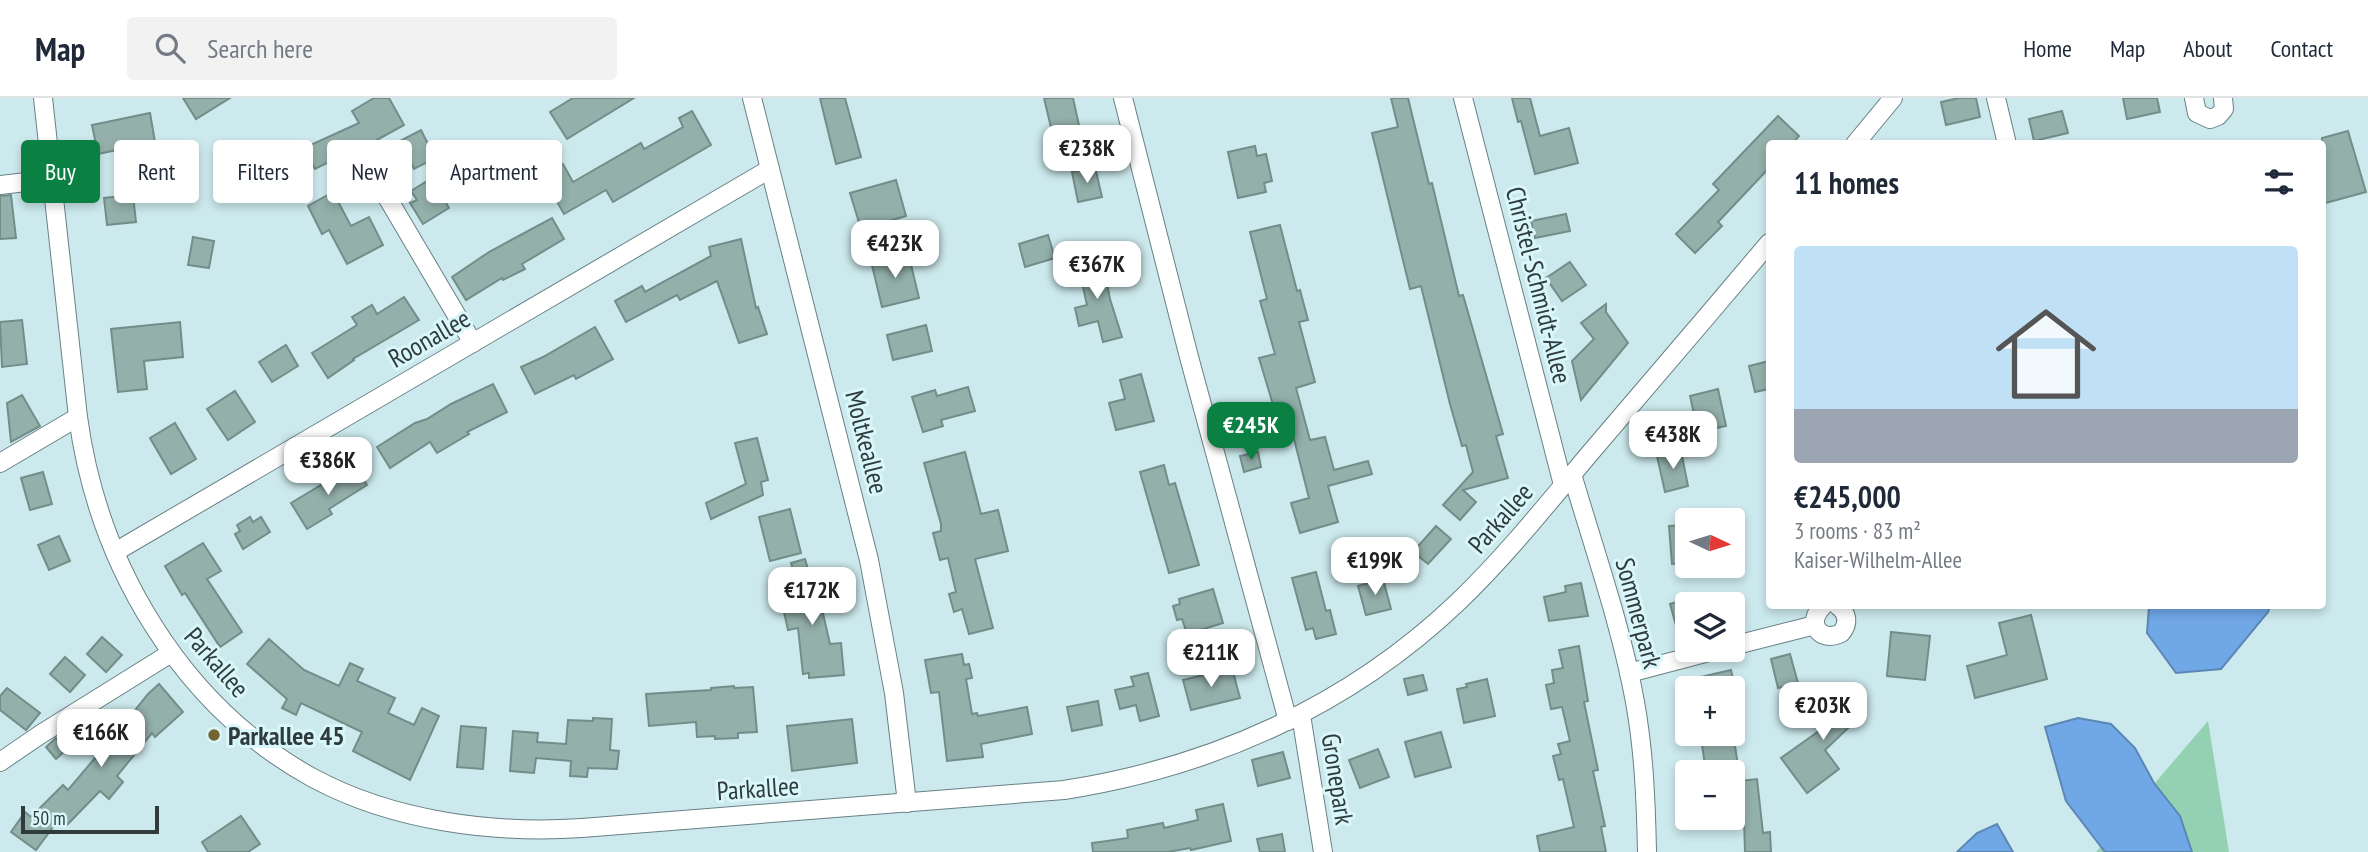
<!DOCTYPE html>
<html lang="en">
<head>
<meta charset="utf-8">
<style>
	body { margin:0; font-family:"PT Sans Narrow",sans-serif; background:#f2f2f3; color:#1f2937; height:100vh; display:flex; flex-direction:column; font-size:26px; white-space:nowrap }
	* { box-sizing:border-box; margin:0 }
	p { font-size:23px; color:#747a83 }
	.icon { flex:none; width:38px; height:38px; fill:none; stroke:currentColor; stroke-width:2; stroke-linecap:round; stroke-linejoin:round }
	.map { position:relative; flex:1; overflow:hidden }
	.details { position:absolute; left:1766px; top:42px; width:560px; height:469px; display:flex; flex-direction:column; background:#fff; border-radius:7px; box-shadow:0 4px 10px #0003 }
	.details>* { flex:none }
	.guide { position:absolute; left:21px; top:42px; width:665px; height:63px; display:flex; gap:14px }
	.needle { width:46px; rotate:94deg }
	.tools { position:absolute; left:1675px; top:410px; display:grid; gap:14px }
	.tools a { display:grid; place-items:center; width:70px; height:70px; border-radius:7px; background:#fff; box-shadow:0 4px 10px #0003; font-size:35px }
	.scale { position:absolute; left:21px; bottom:18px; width:138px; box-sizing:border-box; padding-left:7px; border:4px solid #2f3b3c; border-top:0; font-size:19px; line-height:24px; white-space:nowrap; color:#2f3b3c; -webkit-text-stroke:5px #d9f6fa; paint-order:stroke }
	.price { position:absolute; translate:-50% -60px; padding:0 16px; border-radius:14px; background:#fff; color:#222; font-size:23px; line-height:46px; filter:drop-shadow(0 2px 4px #0008) }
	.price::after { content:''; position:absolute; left:50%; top:42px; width:21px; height:16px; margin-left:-10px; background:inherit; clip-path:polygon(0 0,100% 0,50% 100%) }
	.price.on { background:#0b8043; color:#fff }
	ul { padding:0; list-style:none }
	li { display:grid; align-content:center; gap:14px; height:371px; padding:0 28px }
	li+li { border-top:2px solid #e0e1e3 }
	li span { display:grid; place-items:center; height:217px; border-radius:7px; color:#555 }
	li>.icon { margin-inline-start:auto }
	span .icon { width:126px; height:126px; fill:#fffc; stroke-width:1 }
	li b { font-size:30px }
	h2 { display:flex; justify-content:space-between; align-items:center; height:84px; padding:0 28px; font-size:30px }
	.chip { padding:0 24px; border-radius:7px; background:#fff; box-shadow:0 4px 10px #0003; font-size:24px; line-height:63px }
	.chip.on { background:#0b8043; color:#fff }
	header { display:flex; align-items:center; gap:42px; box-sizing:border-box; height:98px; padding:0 35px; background:#fff; border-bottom:2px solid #e0e1e3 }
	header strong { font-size:33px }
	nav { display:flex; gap:38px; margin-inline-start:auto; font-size:24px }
	.search { width:490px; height:63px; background:#f2f2f3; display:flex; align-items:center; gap:18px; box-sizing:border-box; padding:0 24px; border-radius:7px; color:#747a83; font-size:26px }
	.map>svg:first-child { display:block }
	.green { fill:#93d1b2 }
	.water { fill:#70a7e7; stroke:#5c87b4; stroke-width:2 }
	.building { fill:#94b0ab; stroke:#738d89; stroke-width:2 }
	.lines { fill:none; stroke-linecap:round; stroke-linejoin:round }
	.street-casing { stroke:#678185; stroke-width:20 }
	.street { stroke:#fff; stroke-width:18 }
	.poi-dot { fill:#726532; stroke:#d9f6fa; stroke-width:2.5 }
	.labels { text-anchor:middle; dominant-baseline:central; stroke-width:6; stroke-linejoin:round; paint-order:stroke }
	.street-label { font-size:26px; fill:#2f3b3c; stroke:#d9f6fa }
	.poi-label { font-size:26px; font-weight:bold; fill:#2f3b3c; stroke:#d9f6fa; text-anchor:start }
</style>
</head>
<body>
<header>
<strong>Map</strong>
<div class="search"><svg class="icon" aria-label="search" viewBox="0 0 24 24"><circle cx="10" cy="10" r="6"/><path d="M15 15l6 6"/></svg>Search here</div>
<nav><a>Home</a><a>Map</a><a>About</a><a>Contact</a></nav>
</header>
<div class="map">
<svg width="2368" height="754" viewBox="0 0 2368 754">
	<rect width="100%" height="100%" fill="#cce9ed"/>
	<path class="green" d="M 2208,623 L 2229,754 L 2096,754 Z"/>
	<g class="water">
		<path d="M 2149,508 L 2270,508 L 2268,514 L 2221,571 L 2176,575 L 2147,535 Z"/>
		<path d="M 2078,620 L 2111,626 L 2135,650 L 2154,685 L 2180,718 L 2192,754 L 2105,754 L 2066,703 L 2045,629 Z"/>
		<path d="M 1997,726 L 2013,754 L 1957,754 L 1977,735 Z"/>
	</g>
	<g class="building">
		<path d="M 183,0 L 230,0 L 196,21 Z"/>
		<path d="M 374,0 L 389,0 L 404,27 L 364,49 L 363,47 L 315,71 L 304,50 L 359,25 L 352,13 Z"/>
		<path d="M 573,0 L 634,0 L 567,41 L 550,14 Z"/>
		<path d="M 820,0 L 845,0 L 861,59 L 836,66 Z"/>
		<path d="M 1044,0 L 1073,0 L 1080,32 L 1053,38 Z"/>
		<path d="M 1391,0 L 1408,0 L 1429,86 L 1432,85 L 1459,198 L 1463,197 L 1503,336 L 1496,338 L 1508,380 L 1463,392 L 1476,404 L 1460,422 L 1443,407 L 1473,374 L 1466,347 L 1462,348 L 1450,306 L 1421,188 L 1410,191 L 1372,35 L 1398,29 Z"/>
		<path d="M 1512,0 L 1530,0 L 1540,38 L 1569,30 L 1578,65 L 1535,76 L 1521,23 L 1518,24 Z"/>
		<path d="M 1959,0 L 1976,0 L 1980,19 L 1946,27 L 1941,4 Z"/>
		<path d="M 2123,0 L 2157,0 L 2160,14 L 2127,21 Z"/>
		<path d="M 692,13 L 711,47 L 613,104 L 606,92 L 564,116 L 542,78 L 563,66 L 573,84 L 641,45 L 644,51 L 683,29 L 679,20 Z"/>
		<path d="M 2062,13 L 2068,35 L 2034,43 L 2029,21 Z"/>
		<path d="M 150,15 L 155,44 L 98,56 L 92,27 Z"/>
		<path d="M 1778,18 L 1799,38 L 1792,46 L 1769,46 L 1769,70 L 1718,124 L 1722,128 L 1695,155 L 1676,136 L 1719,92 L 1713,86 Z"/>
		<path d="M 421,32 L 435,60 L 414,71 L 400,43 Z"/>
		<path d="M 2348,33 L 2366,94 L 2322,106 L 2322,40 Z"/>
		<path d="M 1255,48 L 1257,58 L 1266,56 L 1272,83 L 1264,85 L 1266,94 L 1238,100 L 1228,54 Z"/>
		<path d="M 1095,69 L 1102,99 L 1078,104 L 1072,74 Z"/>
		<path d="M 432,80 L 449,110 L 423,126 L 410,105 L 417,102 L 411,93 Z"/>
		<path d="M 896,82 L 906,118 L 861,131 L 850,95 Z"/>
		<path d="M 333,94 L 351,128 L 369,119 L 383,147 L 347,166 L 329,132 L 322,136 L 308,108 Z"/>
		<path d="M 11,97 L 16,140 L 0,141 L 0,98 Z"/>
		<path d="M 133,97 L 136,124 L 107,127 L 104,100 Z"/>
		<path d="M 1566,116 L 1570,133 L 1535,140 L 1531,123 Z"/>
		<path d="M 552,120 L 564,141 L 522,166 L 525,171 L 503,182 L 502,180 L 466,202 L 452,179 L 489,154 Z"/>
		<path d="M 1280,127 L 1297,193 L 1300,192 L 1308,222 L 1299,224 L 1315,284 L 1296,290 L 1310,342 L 1325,339 L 1334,372 L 1368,363 L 1372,376 L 1328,388 L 1338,424 L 1300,435 L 1291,405 L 1309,400 L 1294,341 L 1269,348 L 1262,321 L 1270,319 L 1268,312 L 1274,310 L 1259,260 L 1275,256 L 1260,203 L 1267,201 L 1250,134 Z"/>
		<path d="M 1048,137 L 1055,160 L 1025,169 L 1019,146 Z"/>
		<path d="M 193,139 L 214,143 L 209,170 L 188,167 Z"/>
		<path d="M 741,141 L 756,210 L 758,209 L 767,236 L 739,245 L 717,183 L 680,202 L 677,197 L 626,224 L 615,203 L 642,188 L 645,194 L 711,158 L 709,149 Z"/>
		<path d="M 908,154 L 919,200 L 882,209 L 871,163 Z"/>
		<path d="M 1102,161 L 1110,201 L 1122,239 L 1103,244 L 1098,223 L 1079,228 L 1075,210 L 1087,207 L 1078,166 Z"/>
		<path d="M 1570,164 L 1586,187 L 1562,203 L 1546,180 Z"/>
		<path d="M 404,199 L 419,222 L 353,261 L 354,262 L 328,280 L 312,255 L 357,227 L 352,219 L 372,207 L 377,216 Z"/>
		<path d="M 1606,206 L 1606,214 L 1628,245 L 1581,302 L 1572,263 L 1594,241 L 1581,225 Z"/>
		<path d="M 22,222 L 27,266 L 2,269 L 0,224 Z"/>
		<path d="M 180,224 L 183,259 L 144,263 L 147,291 L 118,294 L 111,231 Z"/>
		<path d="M 926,227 L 932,253 L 893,262 L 887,237 Z"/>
		<path d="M 595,229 L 613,261 L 576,281 L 574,277 L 535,296 L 521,269 L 543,259 Z"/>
		<path d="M 286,247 L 298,268 L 272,284 L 259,264 Z"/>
		<path d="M 1769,263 L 1769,291 L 1755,294 L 1749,268 Z"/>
		<path d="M 1141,276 L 1154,323 L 1116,332 L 1109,305 L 1125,301 L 1120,282 Z"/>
		<path d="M 493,286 L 507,314 L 467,334 L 469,336 L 437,355 L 430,344 L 390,370 L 377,349 L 415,325 L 427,321 L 451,306 Z"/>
		<path d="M 968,289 L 975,313 L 941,322 L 943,328 L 923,334 L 912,299 L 935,292 L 937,298 Z"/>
		<path d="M 1718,291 L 1726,328 L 1698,334 L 1690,298 Z"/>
		<path d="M 235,293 L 255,324 L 228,342 L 207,311 Z"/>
		<path d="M 22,297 L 40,328 L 11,344 L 7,305 Z"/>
		<path d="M 175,325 L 196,361 L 171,376 L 150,340 Z"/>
		<path d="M 757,340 L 768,382 L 761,384 L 763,397 L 711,421 L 706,405 L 746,386 L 735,345 Z"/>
		<path d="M 1681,353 L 1688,388 L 1665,394 L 1657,358 Z"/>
		<path d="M 965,354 L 981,416 L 998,412 L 1008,453 L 975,461 L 993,530 L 969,536 L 962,511 L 954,514 L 949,496 L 956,494 L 948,460 L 940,462 L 933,435 L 941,433 L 941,426 L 924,365 Z"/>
		<path d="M 1258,354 L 1261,369 L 1244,374 L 1240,358 Z"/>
		<path d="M 354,367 L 367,387 L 329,411 L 332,416 L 307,431 L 291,405 Z"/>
		<path d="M 1164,367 L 1169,387 L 1175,385 L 1199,467 L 1169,475 L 1140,374 Z"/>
		<path d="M 43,374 L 52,406 L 30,412 L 21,380 Z"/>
		<path d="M 790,411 L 801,455 L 770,463 L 759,419 Z"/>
		<path d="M 250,419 L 253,424 L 261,419 L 270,434 L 243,451 L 235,436 L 240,433 L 237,427 Z"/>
		<path d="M 1687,427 L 1687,465 L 1672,466 L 1669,428 Z"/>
		<path d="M 1436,428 L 1451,441 L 1428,466 L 1413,454 Z"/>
		<path d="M 59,438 L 70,463 L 49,472 L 38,447 Z"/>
		<path d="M 203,445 L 221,473 L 207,481 L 242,534 L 220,549 L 185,495 L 182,497 L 165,468 Z"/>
		<path d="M 805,461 L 813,489 L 821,487 L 824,506 L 821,507 L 830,546 L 841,545 L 844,577 L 809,580 L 809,575 L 803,576 L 798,530 L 788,532 L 784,514 L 788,513 L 784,495 L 799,492 L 791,465 Z"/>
		<path d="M 1316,474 L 1326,513 L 1330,512 L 1336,536 L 1316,541 L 1313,530 L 1306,532 L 1292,480 Z"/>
		<path d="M 1383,481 L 1391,511 L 1366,517 L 1358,488 Z"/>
		<path d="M 1581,485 L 1588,518 L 1549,523 L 1544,499 L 1566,494 L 1565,488 Z"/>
		<path d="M 1213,491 L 1223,525 L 1187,536 L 1182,521 L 1177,522 L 1173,508 L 1180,506 L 1179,501 Z"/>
		<path d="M 1687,501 L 1687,548 L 1682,549 L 1670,506 Z"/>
		<path d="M 2031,517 L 2047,581 L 1975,600 L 1967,568 L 2007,557 L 1999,525 Z"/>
		<path d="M 1891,534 L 1930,538 L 1925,582 L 1887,578 Z"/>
		<path d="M 102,539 L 122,557 L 106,574 L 87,556 Z"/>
		<path d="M 269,541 L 304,572 L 339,588 L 350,565 L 363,571 L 357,583 L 395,600 L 388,615 L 414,627 L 422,610 L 439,618 L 410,682 L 353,653 L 362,634 L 301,605 L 296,617 L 282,610 L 287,601 L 247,566 Z"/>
		<path d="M 1579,548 L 1588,603 L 1584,604 L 1598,672 L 1593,673 L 1605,728 L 1601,729 L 1606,754 L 1540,754 L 1537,738 L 1574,729 L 1563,681 L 1559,682 L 1553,658 L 1561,656 L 1558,646 L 1570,643 L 1562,609 L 1551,611 L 1546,587 L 1554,585 L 1552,572 L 1563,570 L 1559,552 Z"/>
		<path d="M 962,556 L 964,567 L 969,566 L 972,580 L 966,581 L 972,616 L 977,615 L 978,618 L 1027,609 L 1032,636 L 981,646 L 983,659 L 947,663 L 939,594 L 931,595 L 925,562 Z"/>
		<path d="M 1790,556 L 1798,585 L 1778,590 L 1771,561 Z"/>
		<path d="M 65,559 L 85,577 L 70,594 L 50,576 Z"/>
		<path d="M 1232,570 L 1240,600 L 1191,612 L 1183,582 Z"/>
		<path d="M 1731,572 L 1735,590 L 1680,590 L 1679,584 Z"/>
		<path d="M 1148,575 L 1159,618 L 1140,623 L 1136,607 L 1120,611 L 1115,592 L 1134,588 L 1131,579 Z"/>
		<path d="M 1423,577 L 1427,592 L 1408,597 L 1404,581 Z"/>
		<path d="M 1487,581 L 1495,618 L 1464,625 L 1457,591 L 1467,589 L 1466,586 Z"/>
		<path d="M 159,586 L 183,614 L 155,639 L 152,635 L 117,678 L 123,684 L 109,701 L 100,693 L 66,728 L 59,721 L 36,752 L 11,734 L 25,714 L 31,719 L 63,687 L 68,692 L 95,660 L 96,661 L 148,596 Z"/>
		<path d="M 734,588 L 734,590 L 753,589 L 757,634 L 738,635 L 738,640 L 715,641 L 715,638 L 697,639 L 696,624 L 649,628 L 646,596 L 711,592 L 711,590 Z"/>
		<path d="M 1843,589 L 1866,613 L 1825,652 L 1839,671 L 1807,695 L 1781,660 L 1833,623 L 1821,610 Z"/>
		<path d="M 7,590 L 40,615 L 26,632 L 0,612 L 0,598 Z"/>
		<path d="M 1098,603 L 1102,627 L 1072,633 L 1067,609 Z"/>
		<path d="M 593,620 L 612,621 L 610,652 L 619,653 L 617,671 L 588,670 L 587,679 L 570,678 L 571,663 L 536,660 L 534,675 L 510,673 L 513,633 L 538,635 L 537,644 L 566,646 L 568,622 L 593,623 Z"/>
		<path d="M 852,621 L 857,665 L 792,673 L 787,628 Z"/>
		<path d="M 461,628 L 486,630 L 483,671 L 457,669 Z"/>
		<path d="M 1441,634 L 1451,669 L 1415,679 L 1405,644 Z"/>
		<path d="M 1707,635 L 1733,635 L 1739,674 L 1712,674 L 1711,666 L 1705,667 L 1702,647 L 1709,646 Z"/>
		<path d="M 56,640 L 66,652 L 56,661 L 46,649 Z"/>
		<path d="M 1378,651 L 1389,679 L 1360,690 L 1349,662 Z"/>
		<path d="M 1283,654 L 1290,680 L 1258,688 L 1252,662 Z"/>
		<path d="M 1757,681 L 1763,735 L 1770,734 L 1771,754 L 1745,754 L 1744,721 L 1732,722 L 1732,684 Z"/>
		<path d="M 1223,706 L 1231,743 L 1191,752 L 1190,750 L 1168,754 L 1093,754 L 1092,745 L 1128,740 L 1127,732 L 1163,725 L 1164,730 L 1198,722 L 1196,712 Z"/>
		<path d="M 241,718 L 260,746 L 248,754 L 208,754 L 202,744 Z"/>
		<path d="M 1282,736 L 1285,754 L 1260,754 L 1257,741 Z"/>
	</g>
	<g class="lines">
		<g class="street-casing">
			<g id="street">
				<path d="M 43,0 L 78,319 C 98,466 180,607 313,680 C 393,723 492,736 582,730 L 1064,692 C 1212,669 1349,608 1458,504 C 1506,458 1548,405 1591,354 C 1650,285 1710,215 1769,145"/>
				<path d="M 752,0 L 869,462 L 894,595 L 907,705"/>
				<path d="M 1123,0 L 1189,259 L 1288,623"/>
				<path d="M 1463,0 L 1563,387"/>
				<path d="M 1996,0 L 2007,46"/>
				<path d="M 2194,0 L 2197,15 L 2210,21 L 2218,18 L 2224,11 L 2223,0"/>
				<path d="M 1855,46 L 1893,0"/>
				<path d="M 371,72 L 473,245"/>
				<path d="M 0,87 L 52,81"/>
				<path d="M 0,365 L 78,319"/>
				<path d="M 1572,376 C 1594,451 1621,527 1635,604 C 1644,654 1646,704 1647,754"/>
				<path d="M 115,454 L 770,71"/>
				<path d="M 1823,508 C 1805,524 1820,546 1841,535 C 1849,526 1848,515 1838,508"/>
				<path d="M 1732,548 L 1815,527"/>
				<path d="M 1629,575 L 1720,551"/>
				<path d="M 1301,617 L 1323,754"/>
				<path d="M 0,664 L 41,636 L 171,555"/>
			</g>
		</g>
		<use href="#street" class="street"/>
	</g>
	<circle class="poi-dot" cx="214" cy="637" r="7"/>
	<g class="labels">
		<g class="street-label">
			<text transform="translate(1539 187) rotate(76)">Christel-Schmidt-Allee</text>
			<text transform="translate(429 240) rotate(-30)">Roonallee</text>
			<text transform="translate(867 344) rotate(76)">Moltkeallee</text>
			<text transform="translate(1500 420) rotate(-49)">Parkallee</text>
			<text transform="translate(1639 515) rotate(75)">Sommerpark</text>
			<text transform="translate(217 564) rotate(49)">Parkallee</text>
			<text transform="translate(1338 681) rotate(81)">Gronepark</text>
			<text transform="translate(758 690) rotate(-4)">Parkallee</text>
		</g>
		<g class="poi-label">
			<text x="228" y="637">Parkallee 45</text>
		</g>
	</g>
</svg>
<div class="tools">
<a><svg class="needle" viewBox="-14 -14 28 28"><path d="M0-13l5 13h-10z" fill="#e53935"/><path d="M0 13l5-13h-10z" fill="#747a83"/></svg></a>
<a><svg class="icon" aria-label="layers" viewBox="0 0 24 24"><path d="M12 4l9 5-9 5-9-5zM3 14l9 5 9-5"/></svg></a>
<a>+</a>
<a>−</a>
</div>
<div class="scale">50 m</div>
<b class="price" style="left:1087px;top:87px">€238K</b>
<b class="price" style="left:895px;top:182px">€423K</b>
<b class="price" style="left:1097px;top:203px">€367K</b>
<b class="price on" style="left:1251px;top:364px">€245K</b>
<b class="price" style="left:1673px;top:373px">€438K</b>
<b class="price" style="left:328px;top:399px">€386K</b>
<b class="price" style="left:1375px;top:499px">€199K</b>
<b class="price" style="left:812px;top:529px">€172K</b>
<b class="price" style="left:1211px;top:591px">€211K</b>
<b class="price" style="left:1823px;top:644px">€203K</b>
<b class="price" style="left:101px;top:671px">€166K</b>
<div class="guide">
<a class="chip on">Buy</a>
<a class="chip">Rent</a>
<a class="chip">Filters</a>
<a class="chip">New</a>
<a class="chip">Apartment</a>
</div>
<section class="details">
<h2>11 homes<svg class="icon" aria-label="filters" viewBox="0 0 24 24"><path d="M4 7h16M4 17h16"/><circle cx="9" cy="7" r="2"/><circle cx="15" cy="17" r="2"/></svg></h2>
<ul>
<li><span style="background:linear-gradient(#bfe0f5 75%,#9aa5b1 0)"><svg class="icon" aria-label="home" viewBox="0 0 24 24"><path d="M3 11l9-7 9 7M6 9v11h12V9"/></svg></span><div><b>€245,000</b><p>3 rooms · 83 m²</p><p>Kaiser-Wilhelm-Allee</p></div></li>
</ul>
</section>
</div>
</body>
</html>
